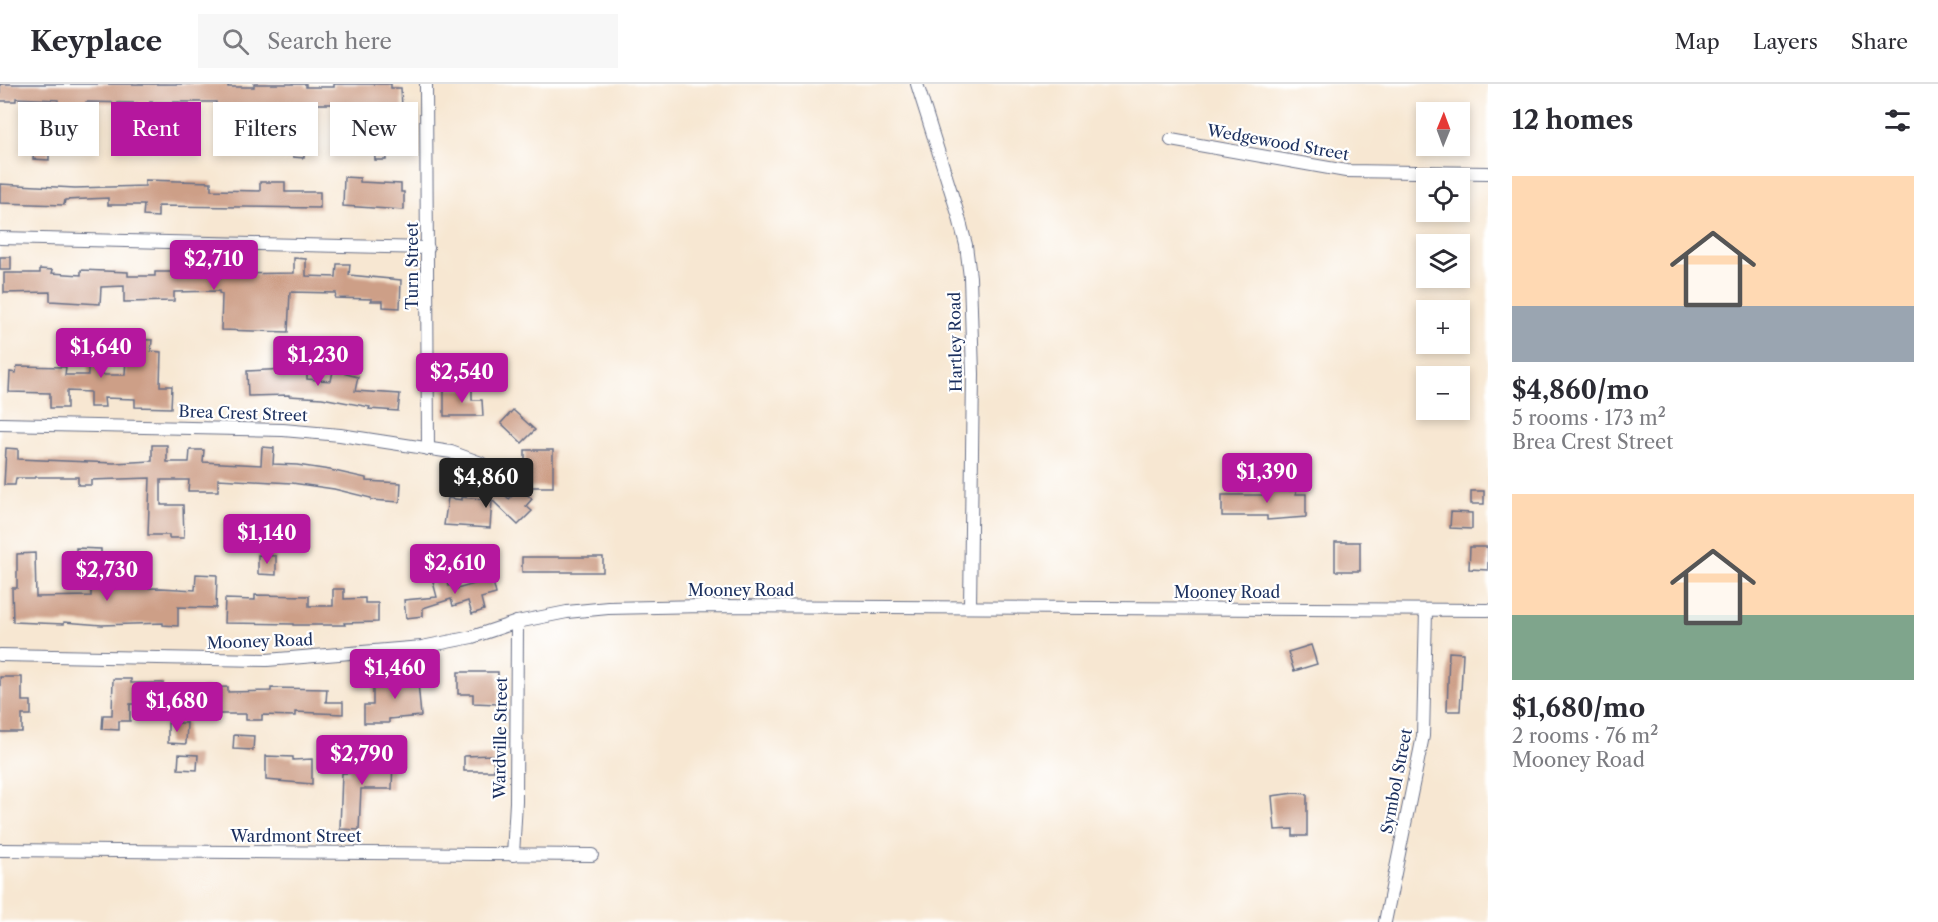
<!DOCTYPE html>
<html lang="en">
<head>
<meta charset="utf-8">
<style>
	body { margin:0; font-family:"Libre Caslon Text",serif; background:#f7f7f7; color:#2b2b33; height:100vh; display:flex; flex-direction:column; font-size:22px; white-space:nowrap }
	* { box-sizing:border-box; margin:0 }
	p { font-size:20px; color:#7c7c81 }
	.icon { flex:none; width:33px; height:33px; fill:none; stroke:currentColor; stroke-width:2; stroke-linecap:round; stroke-linejoin:round }
	.map { position:relative; flex:1; overflow:hidden }
	.panel { display:flex; flex-direction:column; background:#fff; width:450px }
	.panel>* { flex:none }
	.guide { position:absolute; left:18px; top:18px; width:570px; height:54px; display:flex; gap:12px }
	.needle { width:39px; rotate:1deg }
	.tools { position:absolute; left:1416px; top:18px; display:grid; gap:12px }
	.tools a { display:grid; place-items:center; width:54px; height:54px; border-radius:0px; background:#fff; box-shadow:0 3px 9px #0003; font-size:30px }
	.price { position:absolute; translate:-50% -51px; padding:0 14px; border-radius:6px; background:#b5179e; color:#fff; font-size:20px; line-height:39px; filter:drop-shadow(0 2px 3px #0008) }
	.price::after { content:''; position:absolute; left:50%; top:36px; width:18px; height:14px; margin-left:-9px; background:inherit; clip-path:polygon(0 0,100% 0,50% 100%) }
	.price.selected { background:#222; color:#fff }
	ul { padding:0; list-style:none }
	li { display:grid; align-content:center; gap:12px; height:318px; padding:0 24px }
	li span { display:grid; place-items:center; height:186px; border-radius:0px; color:#555 }
	li>.icon { margin-inline-start:auto }
	span .icon { width:108px; height:108px; fill:#fffc; stroke-width:1 }
	li b { font-size:26px }
	h2 { display:flex; justify-content:space-between; align-items:center; height:72px; padding:0 24px; font-size:26px }
	.chip { padding:0 21px; border-radius:0px; background:#fff; box-shadow:0 3px 9px #0003; font-size:21px; line-height:54px }
	.chip.selected { background:#b5179e; color:#fff }
	header { display:flex; align-items:center; gap:36px; box-sizing:border-box; height:84px; padding:0 30px; background:#fff; border-bottom:2px solid #e1e1e2 }
	header strong { font-size:28px }
	nav { display:flex; gap:33px; margin-inline-start:auto; font-size:21px }
	.search { width:420px; height:54px; background:#f7f7f7; display:flex; align-items:center; gap:15px; box-sizing:border-box; padding:0 21px; border-radius:0px; color:#7c7c81; font-size:22px }
	main { display:flex; flex:1; min-height:0 }
	.map>svg:first-child { display:block }
	.building { fill:#cd9f87 }
	.lines { fill:none; stroke-linecap:round; stroke-linejoin:round }
	.street-casing { stroke:#686f87; stroke-width:14 }
	.street { stroke:#fff; stroke-width:12 }
	.labels { text-anchor:middle; dominant-baseline:central; stroke-width:4.5; stroke-linejoin:round; paint-order:stroke }
	.street-label { font-size:16px; fill:#1b2f5e; stroke:#fff }
</style>
</head>
<body>
<header>
<strong>Keyplace</strong>
<div class="search"><svg class="icon" aria-label="search" viewBox="0 0 24 24"><circle cx="10" cy="10" r="6"/><path d="M15 15l6 6"/></svg>Search here</div>
<nav><a>Map</a><a>Layers</a><a>Share</a></nav>
</header>
<main>
<div class="map">
<svg width="1488" height="838" viewBox="0 0 1488 838">
	<rect width="100%" height="100%" fill="#fff"/>
	<filter id="ink" filterUnits="userSpaceOnUse"><feTurbulence type="fractalNoise" baseFrequency=".0167" numOctaves="2"/><feDisplacementMap in="SourceGraphic" scale="12" xChannelSelector="R" yChannelSelector="G"/><feConvolveMatrix kernelMatrix="1 2 1 2 8 2 1 2 1" color-interpolation-filters="sRGB"/></filter>
	<filter id="wash" filterUnits="userSpaceOnUse"><feTurbulence type="fractalNoise" baseFrequency=".008" numOctaves="4" result="noise"/><feDisplacementMap in="SourceGraphic" scale="24" xChannelSelector="R" yChannelSelector="G"/><feGaussianBlur stdDeviation="1.35" result="paint"/><feColorMatrix in="noise" values="0 0 0 0 0 0 0 0 0 0 0 0 0 0 0 0 0 1.4 0 .05"/><feComposite in="paint" operator="in"/></filter>
	<g filter="url(#wash)">
		<rect width="100%" height="100%" fill="#f7e7d2"/>
		<g id="blocks">
			<g class="building">
				<path d="M 0,0 L 228,0 L 228,3 L 254,3 L 254,0 L 306,0 L 306,3 L 334,3 L 334,0 L 391,0 L 391,4 L 401,4 L 402,24 L 392,24 L 392,35 L 385,35 L 386,76 L 375,76 L 374,52 L 369,52 L 369,46 L 350,46 L 350,25 L 334,25 L 334,20 L 288,20 L 288,32 L 255,33 L 255,24 L 216,24 L 216,18 L 150,18 L 150,33 L 137,33 L 137,19 L 86,18 L 86,30 L 58,30 L 58,16 L 16,14 L 16,17 L 0,17 Z"/>
				<path d="M 294,51 L 304,51 L 304,74 L 293,73 Z"/>
				<path d="M 34,63 L 49,64 L 49,76 L 33,75 Z"/>
				<path d="M 344,93 L 360,94 L 360,98 L 401,100 L 401,108 L 404,108 L 404,126 L 343,122 Z"/>
				<path d="M 145,96 L 211,98 L 211,106 L 260,107 L 260,98 L 285,98 L 285,108 L 320,108 L 320,124 L 158,122 L 158,133 L 143,132 L 144,121 L 108,121 L 108,114 L 65,116 L 64,121 L 0,119 L 0,100 L 75,104 L 145,102 Z"/>
				<rect x="0" y="173" width="11" height="13"/>
				<path d="M 294,174 L 306,175 L 306,192 L 336,193 L 337,180 L 350,180 L 349,191 L 401,196 L 400,224 L 383,223 L 383,217 L 371,217 L 372,215 L 335,214 L 336,209 L 290,208 L 288,248 L 221,246 L 222,210 L 219,209 L 219,207 L 174,208 L 174,217 L 124,218 L 124,202 L 101,203 L 100,220 L 50,217 L 50,208 L 4,209 L 4,189 L 40,189 L 40,185 L 53,186 L 52,189 L 81,191 L 81,186 L 128,188 L 128,192 L 155,192 L 155,188 L 174,188 L 174,191 L 294,189 Z"/>
				<path d="M 127,255 L 152,256 L 151,267 L 161,268 L 160,302 L 172,302 L 171,324 L 135,323 L 135,315 L 104,314 L 105,323 L 90,323 L 90,308 L 67,307 L 67,324 L 50,324 L 50,309 L 9,308 L 10,288 L 16,289 L 17,282 L 66,283 L 65,291 L 88,291 L 88,258 L 102,258 L 102,291 L 125,291 Z"/>
				<path d="M 335,278 L 348,280 L 346,290 L 358,293 L 355,307 L 400,310 L 398,327 L 369,325 L 370,323 L 322,314 L 289,312 L 289,311 L 248,312 L 247,287 L 307,284 L 307,295 L 331,297 Z"/>
				<path d="M 444,305 L 472,305 L 472,316 L 482,316 L 483,332 L 444,332 Z"/>
				<path d="M 513,326 L 535,346 L 522,359 L 501,339 Z"/>
				<path d="M 152,361 L 167,361 L 167,378 L 189,378 L 190,366 L 204,366 L 203,378 L 261,381 L 262,363 L 274,364 L 273,380 L 297,381 L 330,386 L 366,394 L 366,397 L 401,399 L 400,418 L 371,416 L 371,414 L 334,405 L 292,399 L 218,395 L 218,407 L 188,407 L 189,396 L 161,396 L 161,421 L 183,421 L 184,454 L 169,454 L 169,451 L 148,451 L 150,394 L 91,396 L 91,401 L 78,401 L 78,393 L 35,393 L 35,394 L 16,394 L 15,401 L 4,401 L 6,364 L 18,365 L 18,375 L 114,379 L 152,377 Z"/>
				<rect x="525" y="366" width="28" height="37"/>
				<path d="M 1264,399 L 1287,399 L 1287,407 L 1296,406 L 1296,410 L 1306,410 L 1306,433 L 1267,436 L 1267,432 L 1222,432 L 1222,411 L 1264,411 Z"/>
				<path d="M 497,403 L 509,415 L 520,404 L 532,415 L 526,422 L 532,427 L 518,441 L 492,416 L 490,444 L 444,441 L 448,414 L 462,416 L 462,413 L 491,416 L 488,412 Z"/>
				<rect x="1471" y="407" width="13" height="13"/>
				<path d="M 1451,428 L 1472,429 L 1472,445 L 1450,444 Z"/>
				<rect x="1335" y="458" width="25" height="29"/>
				<path d="M 1470,463 L 1488,463 L 1488,486 L 1469,485 Z"/>
				<path d="M 76,464 L 101,465 L 101,481 L 76,480 Z"/>
				<path d="M 35,469 L 36,513 L 91,512 L 91,505 L 161,504 L 195,506 L 196,490 L 217,491 L 216,524 L 178,523 L 178,542 L 163,541 L 163,539 L 102,541 L 64,538 L 64,540 L 13,538 L 12,504 L 17,504 L 17,470 Z"/>
				<path d="M 258,471 L 276,472 L 276,491 L 258,490 Z"/>
				<rect x="522" y="473" width="81" height="15"/>
				<path d="M 490,485 L 496,510 L 481,514 L 484,526 L 472,530 L 468,517 L 453,522 L 451,515 L 423,524 L 423,532 L 406,534 L 404,516 L 437,513 L 433,498 L 446,494 L 449,502 L 456,500 L 457,505 L 478,499 L 475,489 Z"/>
				<path d="M 333,505 L 344,505 L 344,515 L 365,514 L 365,519 L 378,519 L 378,538 L 344,539 L 345,541 L 293,541 L 293,540 L 224,539 L 225,515 L 255,516 L 255,511 L 309,512 L 309,522 L 333,522 Z"/>
				<path d="M 1311,561 L 1317,580 L 1294,587 L 1288,568 Z"/>
				<path d="M 1449,568 L 1463,569 L 1460,627 L 1447,627 Z"/>
				<path d="M 417,587 L 421,632 L 389,635 L 389,639 L 364,639 L 364,621 L 373,621 L 373,600 L 401,600 L 400,588 Z"/>
				<path d="M 458,588 L 498,588 L 498,620 L 473,619 L 473,610 L 458,610 Z"/>
				<path d="M 0,593 L 22,593 L 22,617 L 31,617 L 31,631 L 22,631 L 22,648 L 0,648 Z"/>
				<path d="M 113,595 L 131,595 L 131,599 L 163,599 L 163,620 L 130,620 L 130,637 L 119,637 L 119,646 L 102,645 L 103,631 L 112,631 Z"/>
				<path d="M 228,603 L 228,608 L 271,607 L 271,604 L 327,605 L 326,618 L 343,618 L 343,630 L 295,628 L 295,632 L 262,631 L 262,636 L 246,636 L 246,630 L 218,630 L 218,621 L 201,621 L 201,604 Z"/>
				<path d="M 168,639 L 187,639 L 186,660 L 168,659 Z"/>
				<path d="M 234,651 L 254,652 L 253,666 L 233,665 Z"/>
				<path d="M 179,670 L 198,671 L 197,686 L 178,685 Z"/>
				<path d="M 493,671 L 494,687 L 464,687 L 464,672 Z"/>
				<path d="M 266,672 L 293,673 L 293,676 L 312,675 L 312,700 L 266,696 Z"/>
				<path d="M 349,672 L 393,674 L 392,705 L 361,705 L 359,746 L 340,745 L 342,689 L 349,689 Z"/>
				<path d="M 1294,709 L 1307,710 L 1307,752 L 1293,752 L 1293,745 L 1275,746 L 1272,712 Z"/>
			</g>
		</g>
	</g>
	<g filter="url(#ink)">
		<use href="#blocks" fill-opacity="0" stroke="#686f87" stroke-width="1.5"/>
		<g class="lines">
			<g class="street-casing">
				<g id="street">
					<path d="M 426,0 L 428,365"/>
					<path d="M 917,0 L 958,130 L 966,161 L 970,193 L 973,290 L 970,523"/>
					<path d="M 1171,56 L 1346,87 L 1488,89"/>
					<path d="M 0,154 L 428,164"/>
					<path d="M 0,340 L 283,346 L 340,351 L 451,368 L 481,379"/>
					<path d="M 0,571 L 267,576 L 422,563 L 472,553 L 517,538 L 567,528 L 608,524 L 704,522 L 1488,526"/>
					<path d="M 0,766 L 592,771"/>
					<path d="M 513,771 L 516,718 L 517,538"/>
					<path d="M 1385,838 L 1423,652 L 1426,526"/>
				</g>
			</g>
			<use href="#street" class="street"/>
		</g>
	</g>
	<g class="labels">
		<g class="street-label">
			<text transform="translate(1278 58) rotate(10)">Wedgewood Street</text>
			<text transform="translate(412 182) rotate(-90)">Turn Street</text>
			<text transform="translate(955 258) rotate(-91)">Hartley Road</text>
			<text transform="translate(243 329) rotate(2)">Brea Crest Street</text>
			<text x="741" y="506">Mooney Road</text>
			<text x="1227" y="508">Mooney Road</text>
			<text transform="translate(260 557) rotate(-2)">Mooney Road</text>
			<text transform="translate(500 654) rotate(-89)">Wardville Street</text>
			<text transform="translate(1396 697) rotate(-79)">Symbol Street</text>
			<text x="296" y="752">Wardmont Street</text>
		</g>
	</g>
</svg>
<div class="tools">
<a><svg class="needle" viewBox="-14 -14 28 28"><path d="M0-13l5 13h-10z" fill="#e53935"/><path d="M0 13l5-13h-10z" fill="#7c7c81"/></svg></a>
<a><svg class="icon" aria-label="locate" viewBox="0 0 24 24"><circle cx="12" cy="12" r="6"/><path d="M12 2v4M12 18v4M2 12h4M18 12h4"/></svg></a>
<a><svg class="icon" aria-label="layers" viewBox="0 0 24 24"><path d="M12 4l9 5-9 5-9-5zM3 14l9 5 9-5"/></svg></a>
<a>+</a>
<a>−</a>
</div>
<b class="price" style="left:214px;top:207px">$2,710</b>
<b class="price" style="left:101px;top:295px">$1,640</b>
<b class="price" style="left:318px;top:303px">$1,230</b>
<b class="price" style="left:462px;top:320px">$2,540</b>
<b class="price" style="left:1267px;top:420px">$1,390</b>
<b class="price selected" style="left:486px;top:425px">$4,860</b>
<b class="price" style="left:267px;top:481px">$1,140</b>
<b class="price" style="left:455px;top:511px">$2,610</b>
<b class="price" style="left:107px;top:518px">$2,730</b>
<b class="price" style="left:395px;top:616px">$1,460</b>
<b class="price" style="left:177px;top:649px">$1,680</b>
<b class="price" style="left:362px;top:702px">$2,790</b>
<div class="guide">
<a class="chip">Buy</a>
<a class="chip selected">Rent</a>
<a class="chip">Filters</a>
<a class="chip">New</a>
</div>
</div>
<section class="panel">
<h2>12 homes<svg class="icon" aria-label="filters" viewBox="0 0 24 24"><path d="M4 7h16M4 17h16"/><circle cx="9" cy="7" r="2"/><circle cx="15" cy="17" r="2"/></svg></h2>
<ul>
<li><span style="background:linear-gradient(#ffd9b3 70%,#9aa5b1 0)"><svg class="icon" aria-label="home" viewBox="0 0 24 24"><path d="M3 11l9-7 9 7M6 9v11h12V9"/></svg></span><div><b>$4,860/mo</b><p>5 rooms · 173 m²</p><p>Brea Crest Street</p></div></li>
<li><span style="background:linear-gradient(#ffd9b3 65%,#7fa58c 0)"><svg class="icon" aria-label="home" viewBox="0 0 24 24"><path d="M3 11l9-7 9 7M6 9v11h12V9"/></svg></span><div><b>$1,680/mo</b><p>2 rooms · 76 m²</p><p>Mooney Road</p></div></li>
</ul>
</section>
</main>
</body>
</html>
